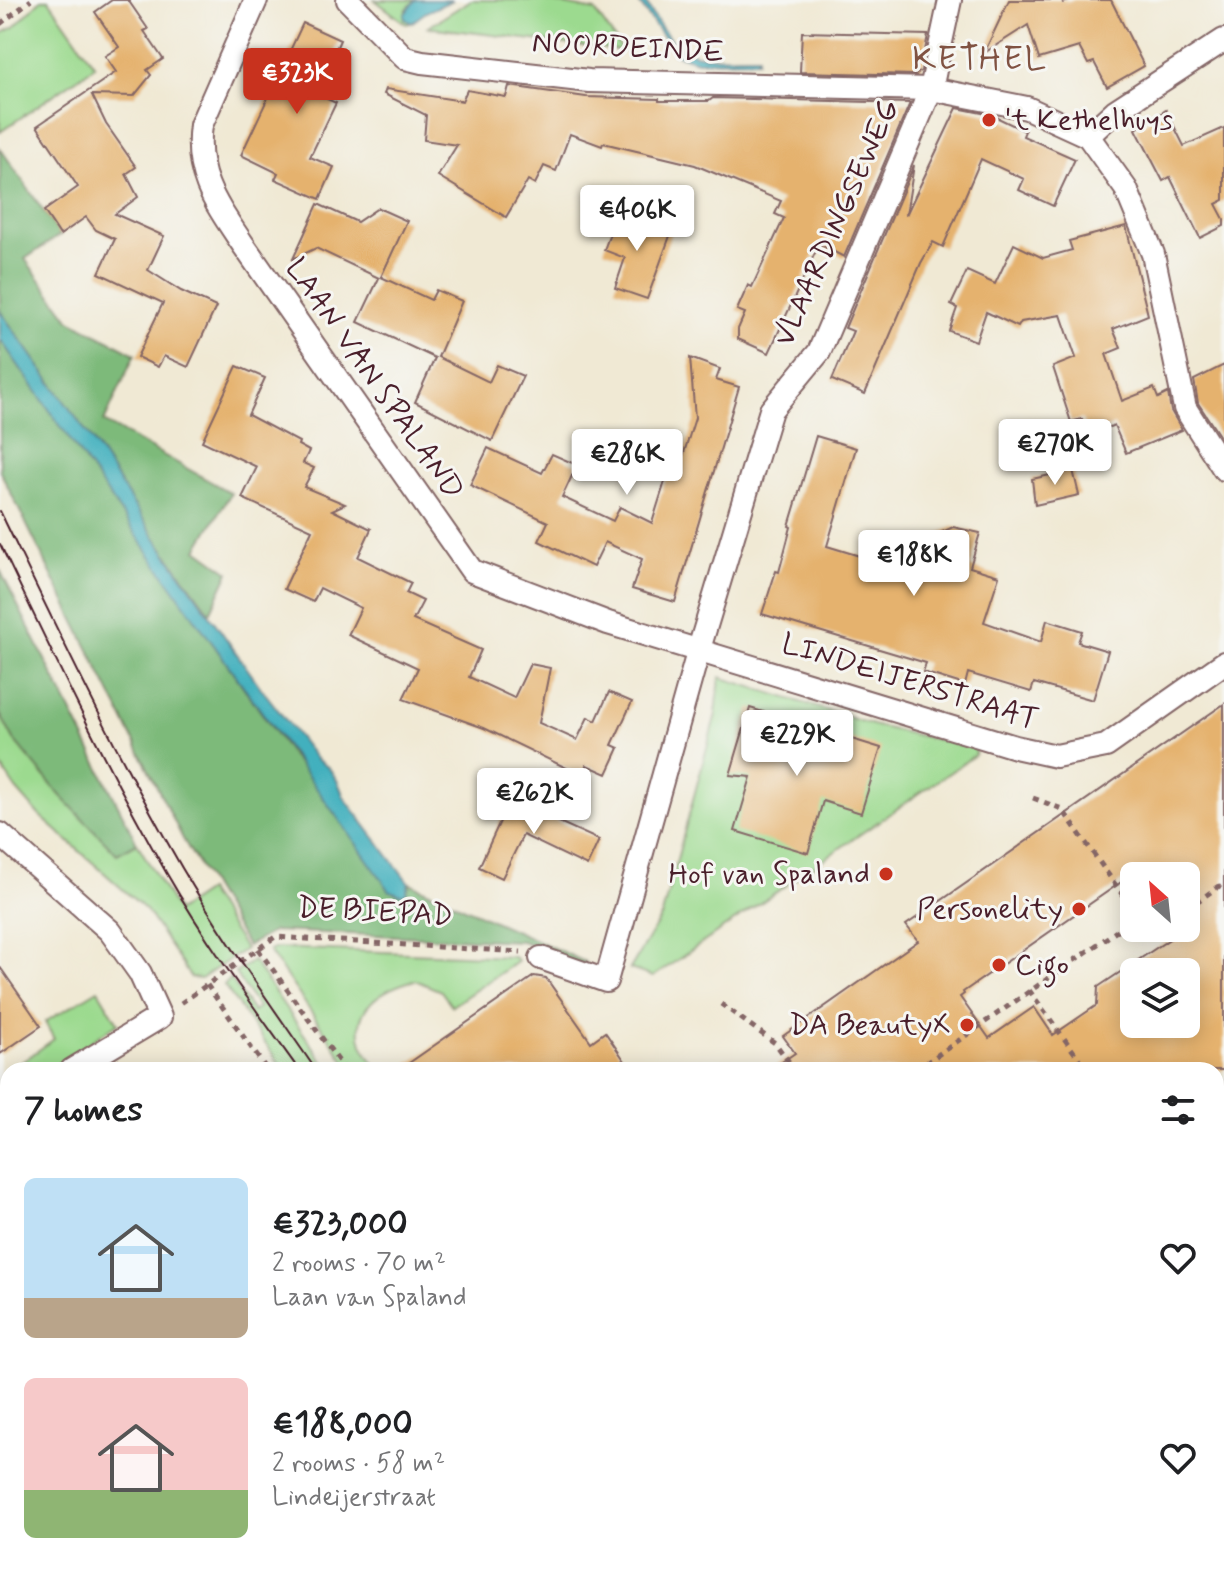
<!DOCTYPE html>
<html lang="en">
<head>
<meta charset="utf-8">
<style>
	body { margin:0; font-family:Mynerve,sans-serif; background:#f6f6f6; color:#202124; height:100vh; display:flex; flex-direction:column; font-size:30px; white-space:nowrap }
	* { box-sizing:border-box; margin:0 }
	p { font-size:26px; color:#757577 }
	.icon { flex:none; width:44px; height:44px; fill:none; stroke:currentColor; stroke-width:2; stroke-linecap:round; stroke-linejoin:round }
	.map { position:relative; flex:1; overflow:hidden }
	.panel { position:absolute; left:0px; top:1062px; width:1224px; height:512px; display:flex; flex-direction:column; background:#fff; border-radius:24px 24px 0 0; box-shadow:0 4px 20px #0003 }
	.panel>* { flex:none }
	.needle { width:52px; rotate:333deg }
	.buttons { position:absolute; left:1120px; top:862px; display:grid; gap:16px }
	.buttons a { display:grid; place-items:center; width:80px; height:80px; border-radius:12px; background:#fff; box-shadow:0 4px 20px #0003; font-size:40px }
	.price { position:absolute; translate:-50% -68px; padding:0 18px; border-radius:8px; background:#fff; color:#222; font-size:26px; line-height:52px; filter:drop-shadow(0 2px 4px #0008) }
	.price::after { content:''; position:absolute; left:50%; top:48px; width:24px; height:18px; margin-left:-12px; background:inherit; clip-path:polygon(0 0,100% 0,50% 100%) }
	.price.on { background:#c8321e; color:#fff }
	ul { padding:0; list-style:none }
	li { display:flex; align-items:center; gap:24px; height:200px; padding:0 24px }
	li span { display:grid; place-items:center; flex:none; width:224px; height:160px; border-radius:12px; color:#555 }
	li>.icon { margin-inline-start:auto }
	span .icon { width:96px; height:96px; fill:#fffc; stroke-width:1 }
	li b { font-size:34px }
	h2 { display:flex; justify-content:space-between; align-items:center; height:96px; padding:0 24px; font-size:34px }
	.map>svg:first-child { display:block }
	.green { fill:#9cda8f; stroke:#737c5d; stroke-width:2 }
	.forest { fill:#7dba7a; stroke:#646c52; stroke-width:2 }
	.water { fill:#42b0be; stroke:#466874; stroke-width:2 }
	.building { fill:#e5b26e; fill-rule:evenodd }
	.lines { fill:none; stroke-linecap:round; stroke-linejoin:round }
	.minor-casing { stroke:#846666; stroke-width:26 }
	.secondary-casing { stroke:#846666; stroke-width:36 }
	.path { stroke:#846666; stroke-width:5; stroke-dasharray:6 6; stroke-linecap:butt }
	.minor { stroke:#fff; stroke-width:22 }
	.secondary { stroke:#fbe7c3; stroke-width:32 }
	.tram { stroke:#4a1f2b; stroke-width:2 }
	.poi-dot { fill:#c8321e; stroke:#f6f6f2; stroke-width:3 }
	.labels { text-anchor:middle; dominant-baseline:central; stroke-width:6; stroke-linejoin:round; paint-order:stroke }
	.street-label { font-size:30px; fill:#4a1f2b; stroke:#f6f6f2 }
	.poi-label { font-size:30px; fill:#4a1f2b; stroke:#f6f6f2; text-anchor:end }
	.quarter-label { font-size:34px; letter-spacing:2px; fill:#805242; stroke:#f6f6f2 }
</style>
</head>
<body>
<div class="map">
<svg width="1224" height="1574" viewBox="0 0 1224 1574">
	<rect width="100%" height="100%" fill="#f6f6f2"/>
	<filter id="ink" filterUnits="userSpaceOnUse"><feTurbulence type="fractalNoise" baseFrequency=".0125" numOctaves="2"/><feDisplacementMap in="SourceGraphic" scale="16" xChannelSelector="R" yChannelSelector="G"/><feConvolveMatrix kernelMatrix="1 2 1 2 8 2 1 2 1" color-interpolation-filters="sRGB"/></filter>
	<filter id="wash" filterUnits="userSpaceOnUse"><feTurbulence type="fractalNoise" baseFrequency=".006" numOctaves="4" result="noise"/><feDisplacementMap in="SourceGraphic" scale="32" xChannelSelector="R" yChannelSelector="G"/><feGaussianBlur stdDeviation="1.8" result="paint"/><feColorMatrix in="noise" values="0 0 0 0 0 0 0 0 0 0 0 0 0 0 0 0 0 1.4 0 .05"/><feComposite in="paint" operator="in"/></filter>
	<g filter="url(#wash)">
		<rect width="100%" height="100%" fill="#f0e9d4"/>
		<g class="green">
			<path d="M 41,0 L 49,0 L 95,66 L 0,132 L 0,35 L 15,26 Z"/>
			<path d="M 375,0 L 415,0 L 406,10 L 405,19 L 411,23 L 406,24 Z"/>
			<path d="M 471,0 L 541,0 L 595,11 L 623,51 L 428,27 Z"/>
			<path d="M 720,677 L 876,726 L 976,748 L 975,755 L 653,977 L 630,969 L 662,915 L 716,714 Z"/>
			<path d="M 0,714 L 14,740 L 117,854 L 137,843 L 177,911 L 207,891 L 245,949 L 201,979 L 191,978 L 146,910 L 39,815 L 16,789 L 0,765 Z"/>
			<path d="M 276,948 L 514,957 L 518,961 L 452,1006 L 441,991 L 415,980 C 385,988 350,1006 362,1044 C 365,1053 373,1062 379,1070 L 351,1070 L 269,951 Z"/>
			<path d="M 253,961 L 329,1070 L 284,1070 L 224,985 L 230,978 L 253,1012 L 258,1008 L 235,973 Z"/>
			<path d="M 98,990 L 118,1023 L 49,1070 L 11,1070 L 54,1039 L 45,1022 Z"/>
			<path d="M 256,1566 L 408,1566 L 396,1574 L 261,1574 Z"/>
			<path d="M 560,1566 L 696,1566 L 685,1574 L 567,1574 Z"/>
		</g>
		<g class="forest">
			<path d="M 0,148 L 60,235 L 25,259 L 70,320 L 135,354 L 104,422 L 231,493 L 197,549 L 229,572 L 210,613 L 154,536 L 92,440 L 0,311 Z"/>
			<path d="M 0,339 L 291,755 L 406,893 L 410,883 L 585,962 L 583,968 L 539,946 L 521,941 L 274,931 L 247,946 L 183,839 L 0,471 Z"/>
			<path d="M 0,570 L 137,843 L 117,854 L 60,795 L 14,740 L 0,714 Z"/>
		</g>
		<g class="water">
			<path d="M 415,0 L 453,0 L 426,12 L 411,23 L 405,19 L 404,15 Z"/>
			<path d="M 637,0 L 644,0 C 653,14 661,30 673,42 C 694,63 731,55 758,56 L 758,60 L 697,61 L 675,54 Z"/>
			<path d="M 0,311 L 92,440 L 154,536 L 261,688 L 316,759 L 329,768 L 338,782 L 344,797 L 409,883 L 406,893 L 401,895 L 390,891 L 183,602 L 0,339 Z"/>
		</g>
		<g id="blocks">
			<g class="building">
				<path d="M 112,0 L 128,0 L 148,29 L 144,31 L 163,59 L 147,70 L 151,75 L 134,96 L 92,95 L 106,124 L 136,167 L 126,174 L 138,197 L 115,214 L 164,236 L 148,270 L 181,291 L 216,307 L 188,367 L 164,356 L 158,367 L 137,357 L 163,303 L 99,273 L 115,239 L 96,230 L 86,217 L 60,235 L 44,211 L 78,187 L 37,126 L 116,72 L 105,56 L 119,47 L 95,12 Z"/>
				<path d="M 1009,0 L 1068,0 L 1062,3 L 1073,0 L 1111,0 L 1144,66 L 1107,87 L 1094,62 L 1088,64 L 1079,47 L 1039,59 L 1028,25 L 984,53 Z"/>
				<path d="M 303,23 L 340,40 L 316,94 L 336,103 L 310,157 L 334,167 L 320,199 L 275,179 L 278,173 L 241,155 Z"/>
				<path d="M 802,32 L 928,35 L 921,71 L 915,75 L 800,72 Z"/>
				<path d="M 509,86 L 586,97 L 659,99 L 659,101 L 709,101 L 713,98 L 910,103 L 844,257 L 819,244 L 769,353 L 738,339 L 738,329 L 745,313 L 737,310 L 748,285 L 752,287 L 784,218 L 775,214 L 781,201 L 695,165 L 603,143 L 602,146 L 570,134 L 556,171 L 544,166 L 535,184 L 528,180 L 506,217 L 438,176 L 457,145 L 424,140 L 426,115 L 384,94 L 386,89 L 462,101 L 467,90 L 506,97 Z"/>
				<path d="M 957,108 L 992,115 L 1025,131 L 1023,136 L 1075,159 L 1053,206 L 1019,190 L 1024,179 L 981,159 L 943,247 L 933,242 L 921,263 L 865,394 L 832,380 L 853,331 L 845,328 L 914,165 L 906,215 Z"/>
				<path d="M 1166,110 L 1184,146 L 1224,128 L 1224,200 L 1216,204 L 1224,219 L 1224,226 L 1200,238 L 1170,177 L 1163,181 L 1136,129 Z"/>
				<path d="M 318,204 L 357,222 L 378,208 L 407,221 L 381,277 L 431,300 L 436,290 L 462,301 L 438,357 L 489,382 L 497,365 L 523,376 L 492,441 L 415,402 L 435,358 L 358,322 L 379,278 L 316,248 L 293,259 Z"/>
				<path d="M 618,212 L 671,233 L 647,299 L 615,288 L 625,258 L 604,250 Z"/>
				<path d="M 1126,226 L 1148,315 L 1113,329 L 1121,348 L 1106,354 L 1122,401 L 1154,388 L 1158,398 L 1168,393 L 1171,411 L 1182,430 L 1126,453 L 1114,425 L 1090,436 L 1082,419 L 1071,422 L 1053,367 L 1076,358 L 1061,315 L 1021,322 L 1018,327 L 986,312 L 976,341 L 949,331 L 957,308 L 951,305 L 967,271 L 995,284 L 1014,244 L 1043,258 L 1072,250 L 1069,241 Z"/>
				<path d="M 690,358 L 720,369 L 716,380 L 739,387 L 675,602 L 632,589 L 642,559 L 605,542 L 593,567 L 539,541 L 548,522 L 470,485 L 488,448 L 542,473 L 552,454 L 577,465 L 562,497 L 613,521 L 620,507 L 652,523 L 668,472 L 677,475 L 695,418 Z"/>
				<path d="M 1224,365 L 1224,443 L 1198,403 L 1194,380 Z"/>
				<path d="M 237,366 L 265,378 L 248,415 L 299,442 L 298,445 L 309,451 L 303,463 L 314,468 L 304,487 L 345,504 L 332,510 L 371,529 L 358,557 L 411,583 L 406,593 L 423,601 L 413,620 L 481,650 L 469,677 L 514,698 L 530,664 L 550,668 L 539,723 L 577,740 L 588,717 L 596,721 L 609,692 L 632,702 L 612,745 L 619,748 L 607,774 L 587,765 L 583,776 L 484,728 L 403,699 L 418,668 L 348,635 L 361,608 L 320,588 L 313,602 L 284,589 L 312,530 L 242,498 L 257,467 L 202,441 Z"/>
				<path d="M 816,436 L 856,448 L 827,546 L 902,569 L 921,545 L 931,537 L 953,527 L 980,533 L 970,567 L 999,576 L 984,622 L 1041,642 L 1047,620 L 1082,631 L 1078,642 L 1108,651 L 1093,700 L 1034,683 L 1031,692 L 968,673 L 965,685 L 923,672 L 926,663 L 762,614 L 776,571 L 779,572 L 791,527 L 789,526 Z"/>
				<path d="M 1073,470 L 1079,495 L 1035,505 L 1032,479 Z"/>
				<path d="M 1224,704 L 1224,1070 L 770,1070 L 795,1053 L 783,1036 L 918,941 L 906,925 ZM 1130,876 L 1186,876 L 1186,928 L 1098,987 L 1097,1005 L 1053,1035 L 1034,1007 L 989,1038 L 960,997 L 964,994 L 963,992 ZM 1134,972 L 1186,972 L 1186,1024 L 1134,1024 Z"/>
				<path d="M 750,708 L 881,748 L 861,813 L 823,801 L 808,853 L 735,831 L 751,777 L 730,775 Z"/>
				<path d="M 513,793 L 550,811 L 548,817 L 599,840 L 587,866 L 523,835 L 502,878 L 479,867 Z"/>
				<path d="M 0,967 L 41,1026 L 0,1054 Z"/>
				<path d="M 534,976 L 546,978 L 591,1042 L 605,1032 L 631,1070 L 399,1070 Z"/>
			</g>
		</g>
	</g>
	<g filter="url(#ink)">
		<use href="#blocks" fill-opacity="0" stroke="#846666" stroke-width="2"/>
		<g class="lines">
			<g class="minor-casing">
				<g id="minor">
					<path d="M 256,0 L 201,125 C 194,175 216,204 242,243 L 472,571 L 608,623 L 1015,747 L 1056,756 L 1106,746 L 1224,663"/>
					<path d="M 348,0 L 405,58 L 422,62 L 589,81 L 931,89 L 1027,108 L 1088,136 L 1126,189 L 1153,254 L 1185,408 L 1224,469"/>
					<path d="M 1088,136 L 1115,111 L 1224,40"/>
					<path d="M 0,834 L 110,931 L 140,973 L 160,1017 L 72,1070"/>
					<path d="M 541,958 L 606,981 L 699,649 L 771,410 L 819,352 L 931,89 L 950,0"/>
					<path d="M 0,1124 L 8,1135"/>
					<path d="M 0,1217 L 8,1212"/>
					<path d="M 219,1566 L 224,1574"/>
					<path d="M 509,1566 L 518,1574"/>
					<path d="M 19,1574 L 31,1566"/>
					<path d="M 449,1574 L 462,1566"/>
				</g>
			</g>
			<g class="secondary-casing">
				<g id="secondary">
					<path d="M 1216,1329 L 1224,1324"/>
					<path d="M 1216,1381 L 1224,1375"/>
					<path d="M 814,1574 L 828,1566"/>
					<path d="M 903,1574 L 917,1566"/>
				</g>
			</g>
			<g class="path">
				<path d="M 0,24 L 31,0"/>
				<path d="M 1033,798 L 1062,809 L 1134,911"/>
				<path d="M 1186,909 L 1224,883"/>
				<path d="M 1147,928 L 1151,934 L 1159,928"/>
				<path d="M 258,949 L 345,1070"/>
				<path d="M 207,985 L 267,1070"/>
				<path d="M 1029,990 L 1087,1070"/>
				<path d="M 181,1003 L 275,937 L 521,952"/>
				<path d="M 721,1004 L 775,1043 L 795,1070"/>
				<path d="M 916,1070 L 1134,919"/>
				<path d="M 1216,1254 L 1224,1251"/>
				<path d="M 1216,1293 L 1224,1287"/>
				<path d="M 0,1545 L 8,1540"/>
				<path d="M 722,1574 L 734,1566"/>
				<path d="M 985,1574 L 997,1566"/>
			</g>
			<use href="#minor" class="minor"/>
			<use href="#secondary" class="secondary"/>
			<g class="tram">
				<path d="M 0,511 C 58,631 115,752 182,868 C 223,938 270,1003 316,1070"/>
				<path d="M 0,544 C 53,655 106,767 167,874 C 206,942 253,1006 299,1070"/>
				<path d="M 740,1566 L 746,1574"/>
				<path d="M 756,1566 L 762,1574"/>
			</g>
		</g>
	</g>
	<g class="poi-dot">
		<circle cx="989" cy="120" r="8"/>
		<circle cx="886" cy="874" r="8"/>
		<circle cx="1079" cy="909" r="8"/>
		<circle cx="999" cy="965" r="8"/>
		<circle cx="967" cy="1025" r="8"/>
	</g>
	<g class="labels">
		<g class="street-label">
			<text transform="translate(628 48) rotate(3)">NOORDEINDE</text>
			<text transform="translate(837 223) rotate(-66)">VLAARDINGSEWEG</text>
			<text transform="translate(374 379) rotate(55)">LAAN VAN SPALAND</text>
			<text transform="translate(910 682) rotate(17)">LINDEIJERSTRAAT</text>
			<text transform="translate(375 912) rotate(3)">DE BIEPAD</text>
		</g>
		<g class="poi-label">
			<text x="1005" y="120" text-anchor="start">'t Kethelhuys</text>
			<text x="870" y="874">Hof van Spaland</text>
			<text x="1063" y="909">Personelity</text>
			<text x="1015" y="965" text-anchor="start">Cigo</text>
			<text x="951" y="1025">DA BeautyX</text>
		</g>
		<g class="quarter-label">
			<text x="980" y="59">KETHEL</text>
		</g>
	</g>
</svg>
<div class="buttons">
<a><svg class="needle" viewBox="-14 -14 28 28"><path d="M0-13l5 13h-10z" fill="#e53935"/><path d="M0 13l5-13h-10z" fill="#757577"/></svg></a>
<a><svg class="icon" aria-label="layers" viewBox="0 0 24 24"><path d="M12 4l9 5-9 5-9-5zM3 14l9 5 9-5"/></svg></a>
</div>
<b class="price on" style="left:297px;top:116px">€323K</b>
<b class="price" style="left:637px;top:253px">€406K</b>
<b class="price" style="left:1055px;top:487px">€270K</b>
<b class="price" style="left:627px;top:497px">€286K</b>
<b class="price" style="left:914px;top:598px">€188K</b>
<b class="price" style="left:797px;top:778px">€229K</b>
<b class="price" style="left:534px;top:836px">€262K</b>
<section class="panel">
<h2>7 homes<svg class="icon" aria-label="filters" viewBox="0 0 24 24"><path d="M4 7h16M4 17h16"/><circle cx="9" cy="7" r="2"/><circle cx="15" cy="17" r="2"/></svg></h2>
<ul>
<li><span style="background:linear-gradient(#bfe0f5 75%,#b9a48a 0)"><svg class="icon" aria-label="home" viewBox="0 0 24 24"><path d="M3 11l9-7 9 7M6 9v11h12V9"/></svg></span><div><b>€323,000</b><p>2 rooms · 70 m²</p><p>Laan van Spaland</p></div><svg class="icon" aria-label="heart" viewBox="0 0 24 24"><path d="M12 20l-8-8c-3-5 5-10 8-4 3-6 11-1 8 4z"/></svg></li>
<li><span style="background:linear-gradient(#f6c9c9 70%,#8fb573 0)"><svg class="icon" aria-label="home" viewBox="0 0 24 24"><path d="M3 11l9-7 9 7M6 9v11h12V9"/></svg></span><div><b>€188,000</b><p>2 rooms · 58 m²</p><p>Lindeijerstraat</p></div><svg class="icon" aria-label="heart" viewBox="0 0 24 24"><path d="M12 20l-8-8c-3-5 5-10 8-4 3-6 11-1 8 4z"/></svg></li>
</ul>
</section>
</div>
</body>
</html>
